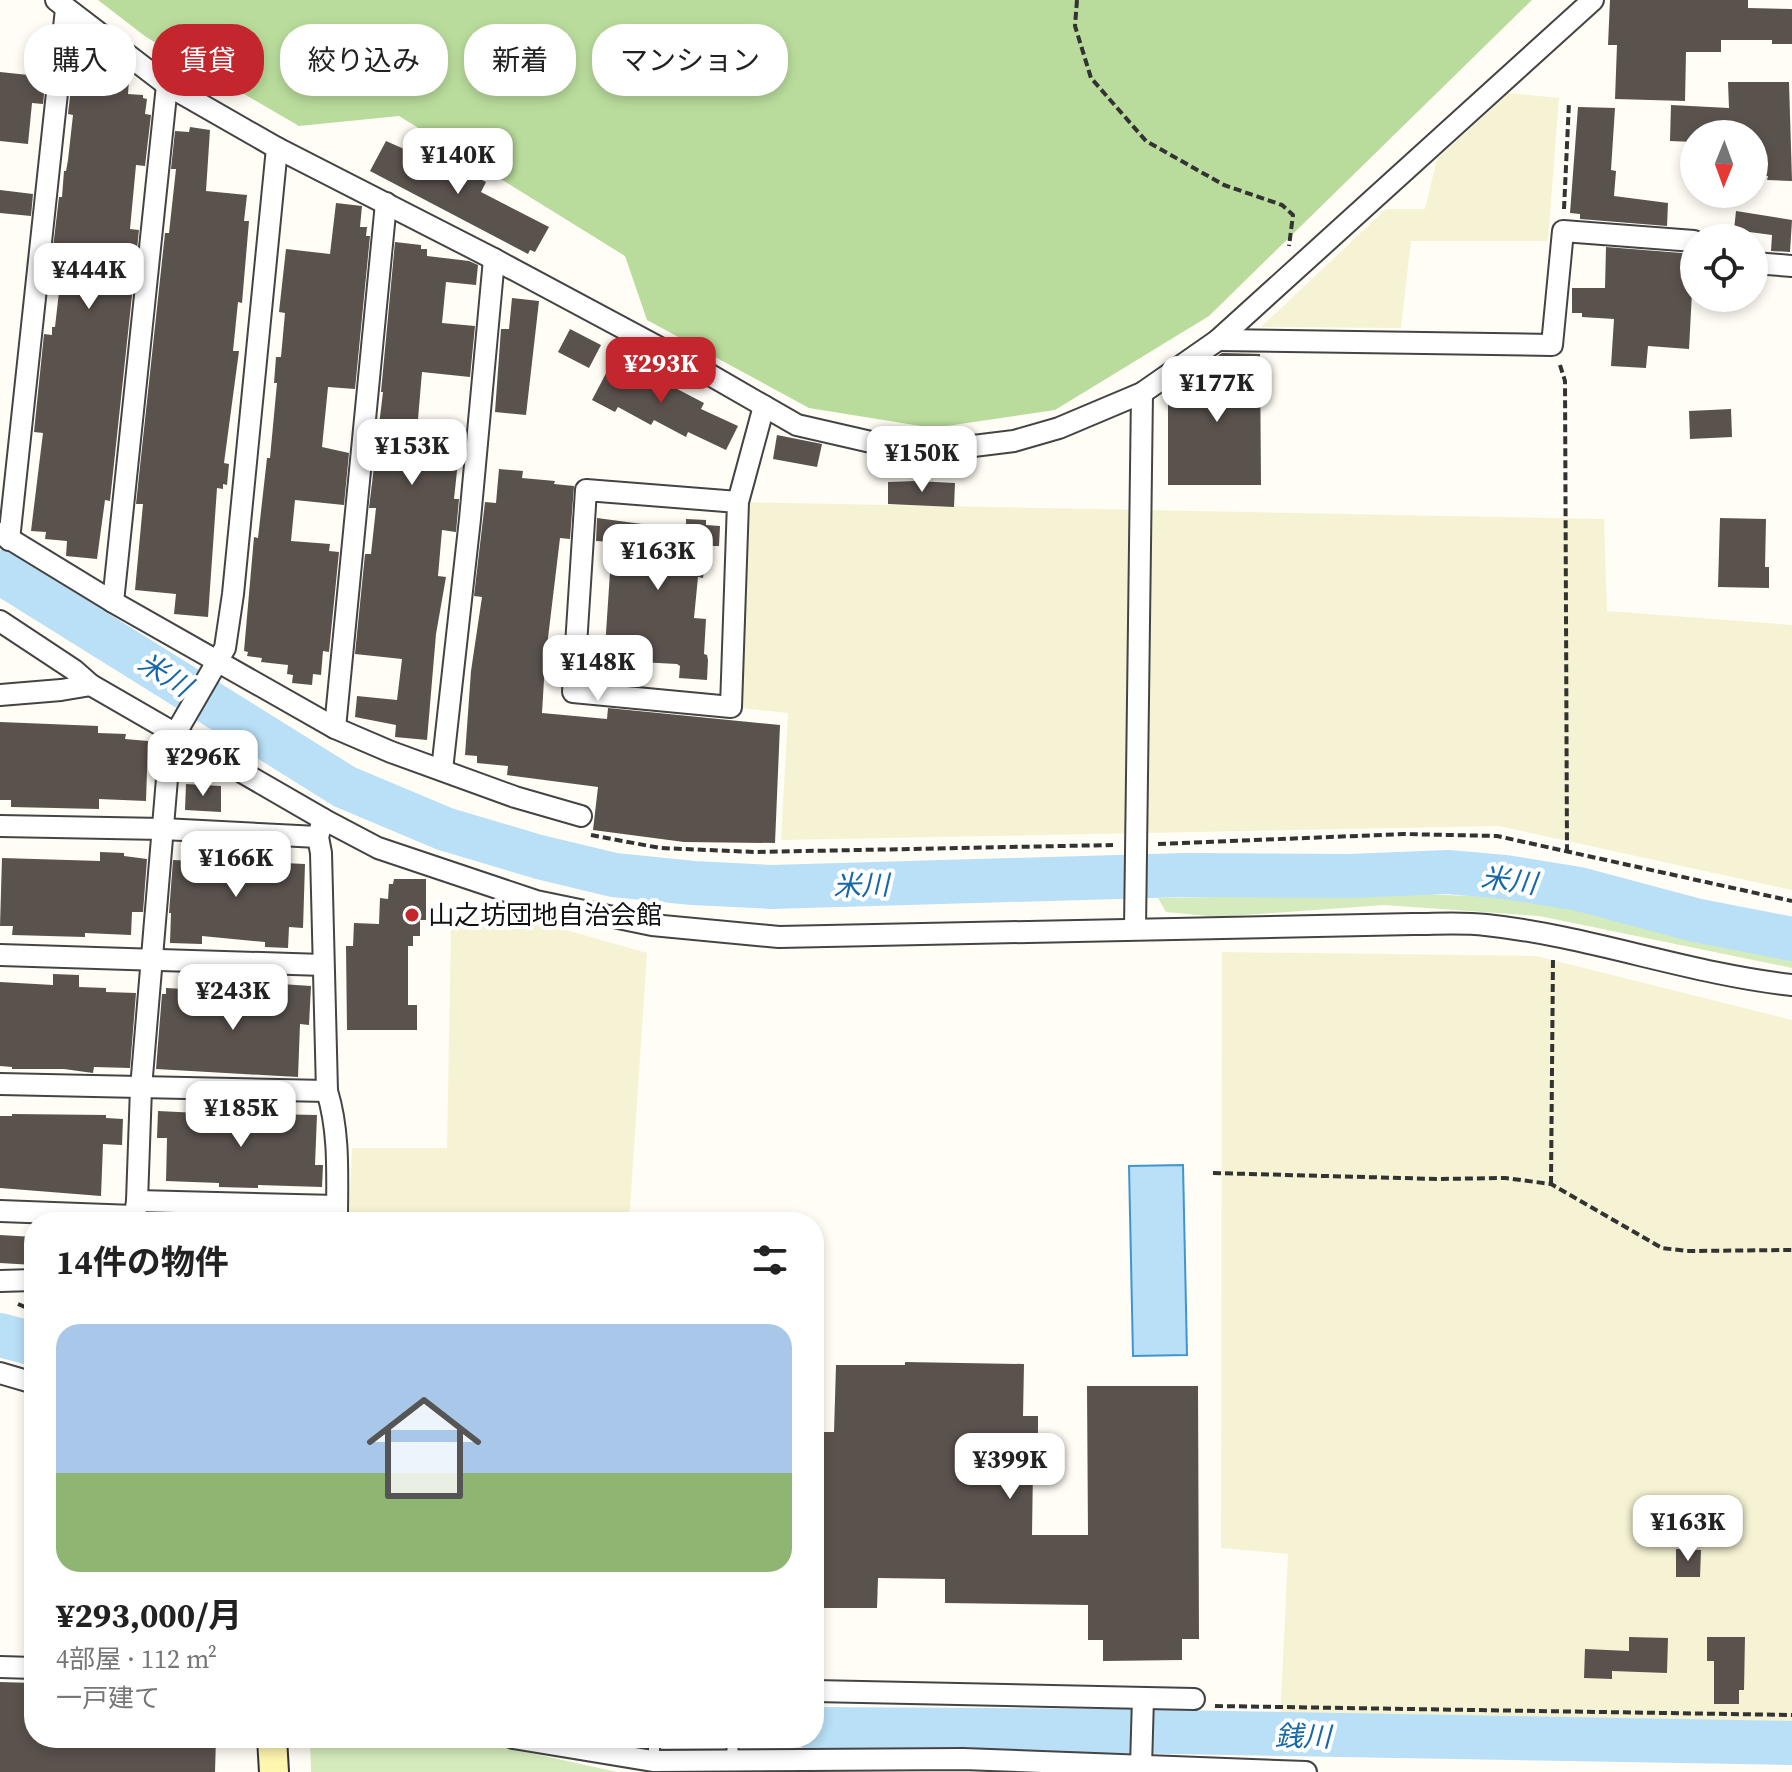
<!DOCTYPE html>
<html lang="ja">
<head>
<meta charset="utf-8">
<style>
	body { margin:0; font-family:"Source Serif 4","Noto Sans JP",serif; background:#f6f6f6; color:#222; height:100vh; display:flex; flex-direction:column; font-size:30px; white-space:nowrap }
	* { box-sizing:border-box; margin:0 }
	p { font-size:26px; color:#767676 }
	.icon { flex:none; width:44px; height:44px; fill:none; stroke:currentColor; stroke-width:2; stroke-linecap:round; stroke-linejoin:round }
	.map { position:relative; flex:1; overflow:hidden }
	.panel { position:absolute; left:24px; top:1212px; width:800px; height:536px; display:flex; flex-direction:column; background:#fff; border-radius:32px; box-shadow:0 4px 12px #0003 }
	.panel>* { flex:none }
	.banner { position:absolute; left:24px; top:24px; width:800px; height:72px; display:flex; gap:16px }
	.needle { width:52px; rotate:181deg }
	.fabs { position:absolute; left:1680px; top:120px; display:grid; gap:16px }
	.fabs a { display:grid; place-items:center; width:88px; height:88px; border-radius:50%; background:#fff; box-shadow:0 4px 12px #0003; font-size:40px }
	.price { position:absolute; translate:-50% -68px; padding:0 18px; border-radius:16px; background:#fff; color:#222; font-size:26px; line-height:52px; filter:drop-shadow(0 2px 4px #0008) }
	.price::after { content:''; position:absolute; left:50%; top:48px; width:24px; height:18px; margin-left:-12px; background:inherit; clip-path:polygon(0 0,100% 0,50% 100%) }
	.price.on { background:#c4262e; color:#fff }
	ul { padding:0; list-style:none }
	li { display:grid; align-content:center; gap:16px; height:424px; padding:0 32px }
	li span { display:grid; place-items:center; height:248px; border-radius:24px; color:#555 }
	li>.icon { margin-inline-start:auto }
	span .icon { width:144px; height:144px; fill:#fffc; stroke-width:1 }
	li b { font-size:34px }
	h2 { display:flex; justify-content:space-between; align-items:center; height:96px; padding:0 32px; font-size:34px }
	.chip { padding:0 28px; border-radius:32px; background:#fff; box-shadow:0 4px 12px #0003; font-size:28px; line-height:72px }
	.chip.on { background:#c4262e; color:#fff }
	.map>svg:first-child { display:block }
	.farmland { fill:#f6f3d4 }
	.green { fill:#d5ebbd }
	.forest { fill:#b9dc9c }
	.water { fill:#b9e0f7; stroke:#3f96cf; stroke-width:2 }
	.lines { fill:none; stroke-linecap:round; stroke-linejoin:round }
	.river { stroke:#b9e0f7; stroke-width:44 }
	.building { fill:#5a524d }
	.lane-casing { stroke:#444; stroke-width:14 }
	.street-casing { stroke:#444; stroke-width:24 }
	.secondary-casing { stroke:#333; stroke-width:32 }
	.path { stroke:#333; stroke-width:4; stroke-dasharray:8 4; stroke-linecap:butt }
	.lane { stroke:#fff; stroke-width:10 }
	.street { stroke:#fff; stroke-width:20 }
	.secondary { stroke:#fff6b0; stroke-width:28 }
	.poi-dot { fill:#c4262e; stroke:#fff; stroke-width:3 }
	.labels { text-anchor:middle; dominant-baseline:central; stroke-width:8; stroke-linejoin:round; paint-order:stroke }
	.poi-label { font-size:26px; fill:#111; stroke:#fff; text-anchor:start }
	.water-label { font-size:28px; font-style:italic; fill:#1768a6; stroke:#fff }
</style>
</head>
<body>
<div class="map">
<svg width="1792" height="1772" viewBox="0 0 1792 1772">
	<rect width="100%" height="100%" fill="#fffdf5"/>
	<g class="farmland">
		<path d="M 1509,93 L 1559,98 L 1548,241 L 1411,241 L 1401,328 L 1261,327 L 1386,209 L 1425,209 L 1437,159 Z"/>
		<path d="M 738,502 L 1604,519 L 1607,611 L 1792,625 L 1792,890 L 1499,826 L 781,840 L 788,713 L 731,707 Z"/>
		<path d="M 497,910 L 647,953 L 629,1222 L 349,1222 L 352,1148 L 447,1148 L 451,927 Z"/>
		<path d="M 1222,952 L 1536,956 L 1792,1020 L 1792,1726 L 1586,1727 L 1280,1721 L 1288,1554 L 1221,1548 Z"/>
	</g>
	<g class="green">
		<path d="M 1420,894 L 1519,898 L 1792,955 L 1792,968 L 1539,916 L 1384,905 L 1218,917 L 1166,912 L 1158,898 Z"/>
		<path d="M 310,1738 L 462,1738 L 617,1772 L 311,1772 Z"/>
	</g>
	<path class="forest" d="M 98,0 L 1532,0 L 1209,316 L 1055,410 L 933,428 L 809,408 L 647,320 L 625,256 L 399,116 L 299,126 L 146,37 Z"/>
	<path class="water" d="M 1183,1165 L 1187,1355 L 1133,1356 L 1129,1166 Z"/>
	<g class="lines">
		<g class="river">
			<path d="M 0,572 L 345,787 L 445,829 L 539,857 L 614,875 L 693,883 L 772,887 L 1185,875 L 1349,876 L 1448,872 L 1505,877 L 1579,889 L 1695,920 L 1792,939"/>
			<path d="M 0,1335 L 34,1344"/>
			<path d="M 814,1729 L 1119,1731 L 1792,1743"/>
		</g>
	</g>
	<g class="building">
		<path d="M 1610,0 L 1748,0 L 1748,8 L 1792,9 L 1792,44 L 1772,44 L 1772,40 L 1721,40 L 1721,52 L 1686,52 L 1685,101 L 1615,99 L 1617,45 L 1608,45 Z"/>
		<path d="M 79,59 L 100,62 L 99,77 L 129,80 L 128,94 L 143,95 L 143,98 L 147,99 L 145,114 L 151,115 L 145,166 L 136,165 L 130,229 L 139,230 L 110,501 L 105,500 L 97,559 L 66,556 L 67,541 L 45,539 L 46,532 L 31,531 L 43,433 L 34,432 L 44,334 L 52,335 L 52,327 L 55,327 L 60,283 L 54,282 L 58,248 L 53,248 L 59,197 L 62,197 L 64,171 L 66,171 L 68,160 L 73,115 L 68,114 L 71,88 L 76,88 Z"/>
		<path d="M 0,72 L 38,76 L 38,84 L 45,85 L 43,104 L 32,103 L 28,144 L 0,141 Z"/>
		<path d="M 1728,82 L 1789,82 L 1792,181 L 1767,180 L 1768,176 L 1754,175 L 1754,134 L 1694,134 L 1694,142 L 1670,141 L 1671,105 L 1729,108 Z"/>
		<path d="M 1578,107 L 1615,108 L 1611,170 L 1616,171 L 1614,196 L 1668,203 L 1667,226 L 1580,219 L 1580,214 L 1570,213 Z"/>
		<path d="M 190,127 L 210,130 L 206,191 L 247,195 L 244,221 L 249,221 L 242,303 L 238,302 L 233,351 L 239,351 L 224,463 L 229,464 L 227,485 L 223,484 L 223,489 L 217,488 L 208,617 L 174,614 L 176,594 L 135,590 L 143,504 L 136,504 L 165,233 L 169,233 L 176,169 L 171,169 L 175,131 L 189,132 Z"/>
		<path d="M 386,141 L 438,164 L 441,158 L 486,182 L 481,192 L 549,227 L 535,252 L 530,250 L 528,254 L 370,171 Z"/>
		<path d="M 0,190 L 33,194 L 31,216 L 0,213 Z"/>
		<path d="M 336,203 L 362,206 L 360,227 L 367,227 L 366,236 L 370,236 L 355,389 L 328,387 L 322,447 L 349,453 L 344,505 L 295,500 L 291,541 L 330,544 L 329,551 L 339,552 L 329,652 L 323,651 L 321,675 L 313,674 L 312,685 L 292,683 L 293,675 L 287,674 L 288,665 L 261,662 L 262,658 L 247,656 L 248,652 L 244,651 L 254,537 L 258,538 L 267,458 L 270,458 L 277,383 L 274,383 L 276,357 L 281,357 L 285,313 L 279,312 L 286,249 L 330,254 Z"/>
		<path d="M 1736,211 L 1792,220 L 1790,252 L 1771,251 L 1772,235 L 1734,230 Z"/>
		<path d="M 395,242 L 421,245 L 421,249 L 427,249 L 427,256 L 469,261 L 478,265 L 476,285 L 446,282 L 442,323 L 475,326 L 470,377 L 422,372 L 418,419 L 462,424 L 454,499 L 459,499 L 456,532 L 442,530 L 438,576 L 446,577 L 436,634 L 427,740 L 395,737 L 396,725 L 355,717 L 357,696 L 397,700 L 402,659 L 355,654 L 365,554 L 371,554 L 376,508 L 369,508 L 383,392 L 381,392 Z"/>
		<path d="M 1606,247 L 1694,254 L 1689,349 L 1648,346 L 1646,368 L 1611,366 L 1614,319 L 1582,317 L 1582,313 L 1572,313 L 1572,288 L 1605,288 Z"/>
		<path d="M 512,298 L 539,301 L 526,415 L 495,412 L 501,329 L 509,329 Z"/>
		<path d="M 570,329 L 601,345 L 589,368 L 558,352 Z"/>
		<path d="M 1222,353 L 1260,354 L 1261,485 L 1168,485 L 1168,390 Z"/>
		<path d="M 613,360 L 647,378 L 649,374 L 660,380 L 704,403 L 701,409 L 738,426 L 726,450 L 688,432 L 686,437 L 654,420 L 651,425 L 618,407 L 615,412 L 592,400 Z"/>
		<path d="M 1731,409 L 1732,437 L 1690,439 L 1689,411 Z"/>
		<path d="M 777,435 L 822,444 L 817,467 L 773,459 Z"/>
		<path d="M 499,469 L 523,471 L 522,478 L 555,481 L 554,484 L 574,486 L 570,539 L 560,538 L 545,663 L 542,713 L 607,719 L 608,708 L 780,725 L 775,843 L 684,842 L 593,830 L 598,787 L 507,775 L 508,766 L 477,763 L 477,756 L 465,755 L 471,671 L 482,597 L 474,596 L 485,502 L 496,503 Z"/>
		<path d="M 916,481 L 955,483 L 954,507 L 888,504 L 888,482 Z"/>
		<path d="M 597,518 L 642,524 L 641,530 L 686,533 L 686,519 L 706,520 L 706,525 L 720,526 L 719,546 L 711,546 L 709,570 L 704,570 L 703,578 L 698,577 L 694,618 L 706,619 L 704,654 L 707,655 L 708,660 L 707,680 L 679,678 L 680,666 L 677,664 L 639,662 L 640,650 L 605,648 L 612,542 L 596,541 Z"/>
		<path d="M 1720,518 L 1766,519 L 1765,567 L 1769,567 L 1769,588 L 1718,587 Z"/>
		<path d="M 0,722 L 98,726 L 98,733 L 126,734 L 125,739 L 148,741 L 146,801 L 99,799 L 99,809 L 11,807 L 11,800 L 0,800 Z"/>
		<path d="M 186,784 L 221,786 L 221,812 L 185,810 Z"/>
		<path d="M 100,852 L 124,853 L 124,856 L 147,859 L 143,912 L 132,912 L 131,935 L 85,933 L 85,937 L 12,935 L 13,926 L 0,926 L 2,858 L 100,861 Z"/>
		<path d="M 196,853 L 262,856 L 262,862 L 305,864 L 303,928 L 289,927 L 288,948 L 265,947 L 265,942 L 202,936 L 202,944 L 170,943 L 171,913 L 169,913 L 173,860 L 195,861 Z"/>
		<path d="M 394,879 L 426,879 L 426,920 L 420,920 L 420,936 L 413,936 L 413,946 L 408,946 L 408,1005 L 417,1005 L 417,1030 L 347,1030 L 346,946 L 353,946 L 354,923 L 379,924 L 380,898 L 388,899 L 389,884 L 393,884 Z"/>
		<path d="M 53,974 L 79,975 L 79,987 L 106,988 L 106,992 L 136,993 L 130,1068 L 94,1067 L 93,1073 L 64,1069 L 12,1069 L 12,1067 L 0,1066 L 0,982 L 53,985 Z"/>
		<path d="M 281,984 L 311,986 L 309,1025 L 300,1024 L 298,1077 L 156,1069 L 162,994 L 166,994 L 166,988 L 185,989 L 185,992 L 281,997 Z"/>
		<path d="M 219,1109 L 267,1114 L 317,1115 L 315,1165 L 323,1165 L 322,1187 L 258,1185 L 258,1188 L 219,1187 L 219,1183 L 166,1181 L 167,1138 L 157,1138 L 158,1111 L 219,1114 Z"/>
		<path d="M 12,1114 L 106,1115 L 106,1118 L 123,1119 L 122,1145 L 103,1144 L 101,1196 L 0,1188 L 0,1116 L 12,1116 Z"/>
		<path d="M 0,1235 L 34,1237 L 34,1265 L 0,1263 Z"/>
		<path d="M 905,1362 L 1024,1364 L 1023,1416 L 1038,1416 L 1038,1433 L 1048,1433 L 1048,1467 L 1033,1467 L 1032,1535 L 1088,1535 L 1087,1386 L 1198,1386 L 1199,1639 L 1182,1639 L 1182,1660 L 1103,1661 L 1103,1640 L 1088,1640 L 1088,1605 L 945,1603 L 945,1579 L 878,1578 L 877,1608 L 814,1608 L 814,1432 L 834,1432 L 836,1365 L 905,1365 Z"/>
		<path d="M 1676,1549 L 1701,1550 L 1700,1577 L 1676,1577 Z"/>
		<path d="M 1629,1637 L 1668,1638 L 1667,1673 L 1612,1671 L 1612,1679 L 1584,1678 L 1585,1649 L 1629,1651 Z"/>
		<path d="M 1707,1637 L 1745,1637 L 1744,1690 L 1739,1690 L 1739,1704 L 1714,1704 L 1714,1661 L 1707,1661 Z"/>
		<path d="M 0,1682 L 34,1683 L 34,1738 L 216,1738 L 215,1772 L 0,1772 Z"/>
	</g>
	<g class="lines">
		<g class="lane-casing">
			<g id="lane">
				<path d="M 732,1760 L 733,1738"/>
				<path d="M 653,1761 L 655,1738"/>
			</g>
		</g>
		<g class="street-casing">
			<g id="street">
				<path d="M 56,0 L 167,85 L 277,148 L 494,259 L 705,372 L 797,425 L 884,445 L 949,449 L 1014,441 L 1059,428 L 1142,393 L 1218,340 L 1593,0"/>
				<path d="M 1754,263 L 1792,266"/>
				<path d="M 1218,340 L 1552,345 L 1563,231 L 1694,241"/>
				<path d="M 738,502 L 586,490 L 573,692 L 731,707 L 738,502 L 764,406"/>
				<path d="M 0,533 L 113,602 L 335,728 L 391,752 L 515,797 L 581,816"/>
				<path d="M 9,540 L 66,9"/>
				<path d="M 113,602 L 167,85"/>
				<path d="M 0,621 L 74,670 L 91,685 L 323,819 L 378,848 L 536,901 L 652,925 L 779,937 L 1413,924 C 1437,924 1462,922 1486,925 C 1590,936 1689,974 1792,985"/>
				<path d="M 0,695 L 61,690 L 91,685"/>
				<path d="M 335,728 L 386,203"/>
				<path d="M 442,770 L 470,519 L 494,259"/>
				<path d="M 323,819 L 318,837 L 321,853 L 327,1091 C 340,1133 337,1178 337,1222"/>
				<path d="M 0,826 L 163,829 L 318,837"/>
				<path d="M 1135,929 L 1142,393"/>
				<path d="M 0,955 L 323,965"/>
				<path d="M 0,1084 L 327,1091"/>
				<path d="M 137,1201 L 337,1206"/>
				<path d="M 0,1211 L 134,1216"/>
				<path d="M 134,1222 L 137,1201 L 141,1088 L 170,743 L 225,648 L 233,594 L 277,148"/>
				<path d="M 0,1281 L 34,1280"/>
				<path d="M 0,1373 L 34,1383"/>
				<path d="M 0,1667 L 34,1668"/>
				<path d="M 814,1691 L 1194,1699"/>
				<path d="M 513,1738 L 653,1761 L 963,1759 L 1306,1772"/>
				<path d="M 1141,1766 L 1143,1698"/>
			</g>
		</g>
		<g class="secondary-casing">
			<path id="secondary" d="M 272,1738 L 274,1772"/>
		</g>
		<g class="path">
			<path d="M 1077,0 L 1075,26 L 1091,78 L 1146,141 L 1224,185 L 1282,205 L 1293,215 L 1289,246"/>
			<path d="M 1564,209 L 1569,102"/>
			<path d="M 1560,365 L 1565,381 L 1567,850"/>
			<path d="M 591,835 L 660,848 L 756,852 L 1113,845"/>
			<path d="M 1158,844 L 1404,834 L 1497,836 L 1792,901"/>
			<path d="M 1213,1173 L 1438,1179 L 1505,1178 L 1551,1184 L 1662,1248 L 1687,1251 L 1792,1250"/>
			<path d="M 1551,1184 L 1553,958"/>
			<path d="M 18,1304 L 34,1311"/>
			<path d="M 1215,1706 L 1792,1715"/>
		</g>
		<use href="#lane" class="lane"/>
		<use href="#street" class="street"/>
		<use href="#secondary" class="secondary"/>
	</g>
	<circle class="poi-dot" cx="412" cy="915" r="8"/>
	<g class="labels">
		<g class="poi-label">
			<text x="428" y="915">山之坊団地自治会館</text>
		</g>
		<g class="water-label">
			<text transform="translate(165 674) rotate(32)">米川</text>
			<text transform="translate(1509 880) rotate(7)">米川</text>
			<text transform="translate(861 885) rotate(-1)">米川</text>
			<text transform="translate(1303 1736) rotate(1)">銭川</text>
		</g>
	</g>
</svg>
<div class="fabs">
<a><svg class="needle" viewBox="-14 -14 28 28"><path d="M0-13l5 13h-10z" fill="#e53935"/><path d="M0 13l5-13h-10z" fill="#767676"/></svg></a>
<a><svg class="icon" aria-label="locate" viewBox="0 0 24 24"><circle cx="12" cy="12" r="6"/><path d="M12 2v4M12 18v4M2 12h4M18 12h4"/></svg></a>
</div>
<b class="price" style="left:458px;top:196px">¥140K</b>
<b class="price" style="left:89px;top:311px">¥444K</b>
<b class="price on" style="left:661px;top:405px">¥293K</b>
<b class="price" style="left:1217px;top:424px">¥177K</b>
<b class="price" style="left:412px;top:487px">¥153K</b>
<b class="price" style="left:922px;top:494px">¥150K</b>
<b class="price" style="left:658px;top:592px">¥163K</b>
<b class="price" style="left:598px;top:703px">¥148K</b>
<b class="price" style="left:203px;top:798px">¥296K</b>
<b class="price" style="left:236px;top:899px">¥166K</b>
<b class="price" style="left:233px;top:1032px">¥243K</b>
<b class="price" style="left:241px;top:1149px">¥185K</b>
<b class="price" style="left:1010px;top:1501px">¥399K</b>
<b class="price" style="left:1688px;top:1563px">¥163K</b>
<div class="banner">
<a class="chip">購入</a>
<a class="chip on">賃貸</a>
<a class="chip">絞り込み</a>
<a class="chip">新着</a>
<a class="chip">マンション</a>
</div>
<section class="panel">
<h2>14件の物件<svg class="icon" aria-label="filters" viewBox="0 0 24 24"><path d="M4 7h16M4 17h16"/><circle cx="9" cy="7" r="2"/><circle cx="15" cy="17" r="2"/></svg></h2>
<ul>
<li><span style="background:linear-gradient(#a9c7e8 60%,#8fb573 0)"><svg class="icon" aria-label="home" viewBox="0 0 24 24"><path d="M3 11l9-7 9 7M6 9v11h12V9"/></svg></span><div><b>¥293,000/月</b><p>4部屋 · 112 m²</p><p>一戸建て</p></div></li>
</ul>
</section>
</div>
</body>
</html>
